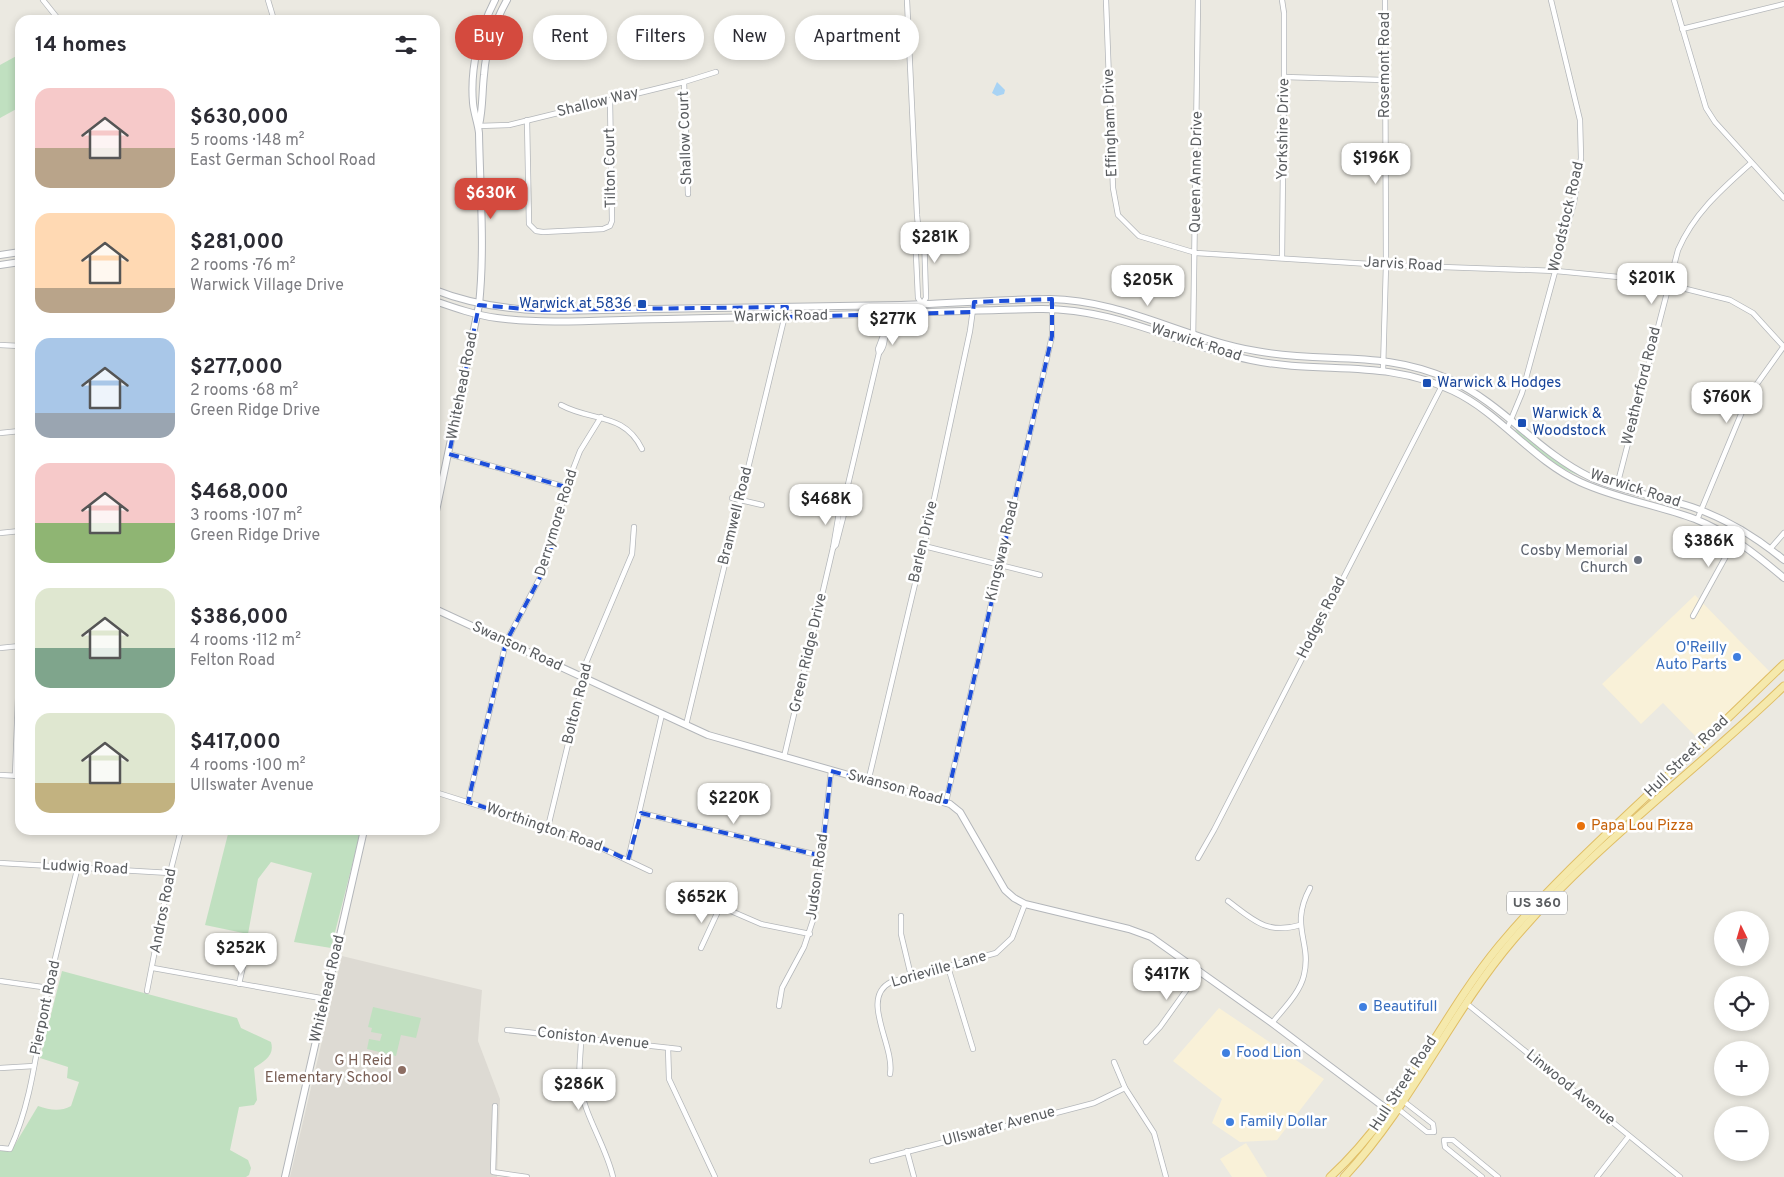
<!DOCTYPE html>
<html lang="en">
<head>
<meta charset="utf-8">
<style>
	body { margin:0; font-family:Overpass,sans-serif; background:#f7f7f7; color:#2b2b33; height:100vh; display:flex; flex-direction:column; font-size:19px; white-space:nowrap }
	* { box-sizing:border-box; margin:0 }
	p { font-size:16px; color:#7c7c81 }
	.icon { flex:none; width:28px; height:28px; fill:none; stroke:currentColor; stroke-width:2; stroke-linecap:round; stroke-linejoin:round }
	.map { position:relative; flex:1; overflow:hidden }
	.side { position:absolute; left:15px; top:15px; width:425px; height:820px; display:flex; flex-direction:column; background:#fff; border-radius:15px; box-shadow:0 2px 8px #0003 }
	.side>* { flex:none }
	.guide { position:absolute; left:455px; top:15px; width:475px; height:45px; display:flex; gap:10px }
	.needle { width:32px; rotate:355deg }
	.buttons { position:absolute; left:1714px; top:911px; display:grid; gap:10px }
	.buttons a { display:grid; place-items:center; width:55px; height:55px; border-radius:50%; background:#fff; box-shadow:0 2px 8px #0003; font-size:25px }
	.price { position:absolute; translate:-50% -42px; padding:0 11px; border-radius:10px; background:#fff; color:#222; font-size:16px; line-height:32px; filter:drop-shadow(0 1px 2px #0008) }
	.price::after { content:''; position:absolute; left:50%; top:30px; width:15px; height:11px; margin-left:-8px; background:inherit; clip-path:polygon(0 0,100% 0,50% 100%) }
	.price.on { background:#d44a3e; color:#fff }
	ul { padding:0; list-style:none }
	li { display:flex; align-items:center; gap:15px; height:125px; padding:0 20px }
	li span { display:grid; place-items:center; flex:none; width:140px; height:100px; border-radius:15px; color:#555 }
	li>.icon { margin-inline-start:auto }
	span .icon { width:60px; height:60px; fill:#fffc; stroke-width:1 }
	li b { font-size:21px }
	h2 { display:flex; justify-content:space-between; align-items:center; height:60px; padding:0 20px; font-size:21px }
	.tag { padding:0 18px; border-radius:22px; background:#fff; box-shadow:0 2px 8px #0003; font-size:18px; line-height:45px }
	.tag.on { background:#d44a3e; color:#fff }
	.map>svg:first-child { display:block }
	.commercial { fill:#f9f1d8 }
	.education { fill:#dddad3 }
	.green { fill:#c0e0c0 }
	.water { fill:#a8d3f4 }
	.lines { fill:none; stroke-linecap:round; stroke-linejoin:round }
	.street-casing { stroke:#b4b7ba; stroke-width:6 }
	.secondary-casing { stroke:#b3b6ba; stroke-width:8 }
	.primary-casing { stroke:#e0be65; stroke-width:9 }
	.street { stroke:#fff; stroke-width:4.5 }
	.secondary { stroke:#fff; stroke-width:6 }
	.primary { stroke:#f5e9ac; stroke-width:7 }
	.marked { fill:none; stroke:#1d4ed8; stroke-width:4; stroke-dasharray:10 6; stroke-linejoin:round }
	.transit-dot { fill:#1a4fb4; stroke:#fff; stroke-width:2 }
	.worship-dot { fill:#6b7280; stroke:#fff; stroke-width:2 }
	.shop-dot { fill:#3f7fe0; stroke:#fff; stroke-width:2 }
	.food-dot { fill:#e8710a; stroke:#fff; stroke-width:2 }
	.education-dot { fill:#8d6e63; stroke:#fff; stroke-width:2 }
	.labels { text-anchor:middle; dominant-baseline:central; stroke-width:5; stroke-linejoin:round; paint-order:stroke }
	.shield { fill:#fff; stroke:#8c8e90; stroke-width:1 }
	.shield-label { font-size:14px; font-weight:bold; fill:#5a5d60 }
	.street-label { font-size:15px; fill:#5a5d60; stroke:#fff }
	.transit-label { font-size:15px; fill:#164399; stroke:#fff; text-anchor:start }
	.worship-label { font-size:15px; fill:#5b616d; stroke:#fff; text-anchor:end }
	.shop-label { font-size:15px; fill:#366cbe; stroke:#fff; text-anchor:start }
	.food-label { font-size:15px; fill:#c56008; stroke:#fff; text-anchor:start }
	.education-label { font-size:15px; fill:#785e54; stroke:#fff; text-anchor:end }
</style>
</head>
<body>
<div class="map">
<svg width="1784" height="1177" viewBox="0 0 1784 1177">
	<rect width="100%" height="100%" fill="#ebe9e1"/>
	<g class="commercial">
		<path d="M 1695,595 L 1770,672 L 1699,740 L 1663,703 L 1641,724 L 1602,684 Z"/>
		<path d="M 1219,1008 L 1324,1079 L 1277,1140 L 1240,1142 L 1212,1123 L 1222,1099 L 1173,1061 Z"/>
		<path d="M 1246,1143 L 1267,1177 L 1232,1177 L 1220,1159 Z"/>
	</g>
	<path class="education" d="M 342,956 L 482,990 L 478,1041 L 500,1099 L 497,1177 L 290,1177 Z"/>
	<g class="green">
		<path d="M 20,54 L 20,107 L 0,118 L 0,65 Z"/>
		<path d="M 1515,430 L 1518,430 L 1553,458 L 1582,476 C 1561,471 1528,447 1515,430 Z"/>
		<path d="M 229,830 L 361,830 L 331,948 L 294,942 L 312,873 L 271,862 L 258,879 L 248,934 L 205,925 Z"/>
		<path d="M 62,971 L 237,1018 L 241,1028 L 271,1042 C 275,1056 264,1061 254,1068 L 257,1100 L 254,1105 L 239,1107 L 230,1150 L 248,1160 L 251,1168 L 249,1175 L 246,1177 L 0,1177 L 0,1151 L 11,1151 L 38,1106 C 50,1110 60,1112 71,1106 L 79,1082 L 67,1078 L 68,1067 L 40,1058 Z"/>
		<path d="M 373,1007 L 421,1018 L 416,1038 L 401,1035 L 396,1056 L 367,1049 L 369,1039 L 380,1041 L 382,1034 L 371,1032 L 372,1028 L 368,1027 Z"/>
	</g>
	<path class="water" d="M 997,82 L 1005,90 L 1004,94 L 997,96 L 992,93 Z"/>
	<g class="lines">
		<g class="street-casing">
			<g id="street">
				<path d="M 43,0 L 59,20"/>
				<path d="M 268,0 L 274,20"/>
				<path d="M 907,0 L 917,215 L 918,225 L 924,233 L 926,298 L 922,304"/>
				<path d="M 1106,0 L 1113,188 L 1118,215 L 1139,236 L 1196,253 L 1386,265 L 1556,271 L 1650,280 L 1730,300 L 1753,313 L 1784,347"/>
				<path d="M 1282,0 L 1284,13 L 1284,77 L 1282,258"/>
				<path d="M 1674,0 L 1706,108 L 1715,122 L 1784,198"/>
				<path d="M 1682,29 L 1784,4"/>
				<path d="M 1284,77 L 1384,80"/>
				<path d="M 684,82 L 688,194"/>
				<path d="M 527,120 L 529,224 L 536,231 L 543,232 L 603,229 L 610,226 L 612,221 L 610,100"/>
				<path d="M 478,126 L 509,125 L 684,82 L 716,72"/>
				<path d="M 918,225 L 915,234 L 918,298 L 922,304 L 923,314"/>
				<path d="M 1193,343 L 1198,0"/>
				<path d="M 0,345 L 20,346"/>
				<path d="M 879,353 C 888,345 884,324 886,312"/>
				<path d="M 1383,370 L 1386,265 L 1385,0"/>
				<path d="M 561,405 C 592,422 624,412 642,449"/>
				<path d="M 1507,429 L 1522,393 L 1574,202 L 1581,158 L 1580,120 L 1551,0"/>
				<path d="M 0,433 L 20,431"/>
				<path d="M 449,454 L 566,487"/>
				<path d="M 1614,486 L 1618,482 L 1678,250 C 1694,213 1722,189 1751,163"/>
				<path d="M 732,498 L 762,505"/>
				<path d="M 1697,520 L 1749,395 L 1784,346"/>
				<path d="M 0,533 L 20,531"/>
				<path d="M 924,546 L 1040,575"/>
				<path d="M 833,548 L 836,545 L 844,514 L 842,510"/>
				<path d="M 1770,549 L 1784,533"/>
				<path d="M 1693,616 L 1741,529"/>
				<path d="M 0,648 L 20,646"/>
				<path d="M 686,725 L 787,307"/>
				<path d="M 784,757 L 833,548 L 839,513 L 842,510 L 879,353 L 878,349 L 884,333"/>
				<path d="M 0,775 L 20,776"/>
				<path d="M 15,776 L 20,646"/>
				<path d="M 868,782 L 924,546 L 970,331 L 974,302"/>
				<path d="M 435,792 L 578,837 L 650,871"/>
				<path d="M 468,802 L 506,642 L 547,564 L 566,487 L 580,451 L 601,417"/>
				<path d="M 946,802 L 1052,336 L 1052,299"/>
				<path d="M 641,813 L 822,856"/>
				<path d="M 548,827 L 582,686 L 583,670 L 632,554 L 634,527"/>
				<path d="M 1198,858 L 1214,830 L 1446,378"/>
				<path d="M 628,860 L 662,714"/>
				<path d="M 0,863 L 170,873"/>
				<path d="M 687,892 L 761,924 L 810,934"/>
				<path d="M 1228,901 C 1253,920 1267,935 1300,925"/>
				<path d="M 901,916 L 901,934 L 911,976"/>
				<path d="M 701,948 L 720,907"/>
				<path d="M 948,967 L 973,1049"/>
				<path d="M 153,968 L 326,999"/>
				<path d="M 0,981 L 49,988"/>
				<path d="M 239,984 L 248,944"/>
				<path d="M 147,991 L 170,873 L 181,830"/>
				<path d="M 1466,1003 L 1680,1177"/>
				<path d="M 779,1006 L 782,988 L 804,947 L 815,914 L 831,771"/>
				<path d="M 1272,1023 C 1283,1009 1300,993 1304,975 C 1312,941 1289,927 1310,888"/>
				<path d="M 507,1030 L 679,1049"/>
				<path d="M 581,1039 C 581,1053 578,1071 580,1085 C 585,1117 606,1146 613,1177"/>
				<path d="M 1146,1042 L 1160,1027 L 1200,971"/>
				<path d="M 668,1048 L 669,1079 L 715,1177"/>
				<path d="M 1114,1062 L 1125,1088 L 1154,1133 L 1166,1177"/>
				<path d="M 0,1068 L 34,1066"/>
				<path d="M 890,1074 C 895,1045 859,998 891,982 L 996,953 L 1012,938 L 1025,904"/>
				<path d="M 495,1106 L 493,1172 L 527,1177"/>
				<path d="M 1397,1108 L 1427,1132 L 1434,1132 L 1433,1124 L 1402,1100"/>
				<path d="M 0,1148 L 10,1149 C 33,1100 37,1042 48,989 C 57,948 68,907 78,866"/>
				<path d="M 907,1151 L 914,1177"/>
				<path d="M 872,1161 L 1094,1103 L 1125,1088"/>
				<path d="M 1482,1177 L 1445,1147 L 1444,1140 L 1453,1140 L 1498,1177"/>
				<path d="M 1597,1177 L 1629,1136"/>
			</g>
		</g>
		<g class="secondary-casing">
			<g id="secondary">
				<path d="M 479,125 C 483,108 482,92 484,75 C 486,48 494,23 507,0"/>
				<path d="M 0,255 L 20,252"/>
				<path d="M 0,265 L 20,262"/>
				<path d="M 435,290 C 505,318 579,310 652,309 C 735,308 818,307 901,305 C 951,304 1000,299 1050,299 C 1123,300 1185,339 1256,351 C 1324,364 1384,349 1451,380 C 1503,404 1538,452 1590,477 C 1623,492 1659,496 1692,507 C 1727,519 1756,537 1784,560"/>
				<path d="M 435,301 C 455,308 475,315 497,318 C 551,325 612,319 667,319 C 791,317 914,312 1037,309 C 1116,307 1177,345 1251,360 C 1322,375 1384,358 1453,391 C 1501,414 1532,460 1580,482 C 1617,499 1657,505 1695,519 C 1728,532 1757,555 1784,578"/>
				<path d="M 435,516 L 479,305 C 485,248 480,190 479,133 C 478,123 474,114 473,103 C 470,68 479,31 495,0"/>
				<path d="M 435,609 L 708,735 L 950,804 L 960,812 L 1005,890 L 1014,898 L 1025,904 L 1129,929 L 1151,937 L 1272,1023 L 1392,1113"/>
				<path d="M 285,1177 L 364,830"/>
			</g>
		</g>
		<g class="primary-casing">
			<g id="primary">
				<path d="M 1330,1177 C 1401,1113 1438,1020 1499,946 C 1544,892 1596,844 1648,795 C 1693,752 1738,708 1784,664"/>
				<path d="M 1344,1177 C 1411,1106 1450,1014 1513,940 C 1594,845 1695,772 1784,686"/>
			</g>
		</g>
		<use href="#street" class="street"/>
		<use href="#secondary" class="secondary"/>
		<use href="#primary" class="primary"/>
	</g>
	<path class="marked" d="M 1052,299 L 1052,336 L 946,802 L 831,771 L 822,856 L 641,813 L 628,860 L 578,837 L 468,802 L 506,642 L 547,564 L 566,487 L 449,454 L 479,305 L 536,310 L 787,307 L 785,317 L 973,312 L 974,302 Z"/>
	<g class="transit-dot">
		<rect x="637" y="299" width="10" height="10" rx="2.5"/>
		<rect x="1422" y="378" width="10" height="10" rx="2.5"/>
		<rect x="1517" y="418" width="10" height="10" rx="2.5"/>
	</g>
	<circle class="worship-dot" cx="1638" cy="560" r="5"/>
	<g class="shop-dot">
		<circle cx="1737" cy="657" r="5"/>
		<circle cx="1363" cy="1007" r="5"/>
		<circle cx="1226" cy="1053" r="5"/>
		<circle cx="1230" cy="1122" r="5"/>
	</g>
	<circle class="food-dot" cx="1581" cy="826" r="5"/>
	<circle class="education-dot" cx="402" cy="1070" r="5"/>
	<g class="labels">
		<rect class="shield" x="1507" y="891.5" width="60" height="23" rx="4"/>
		<g class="shield-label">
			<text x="1537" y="903">US 360</text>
		</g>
		<g class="street-label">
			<text transform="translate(1385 65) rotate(-90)">Rosemont Road</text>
			<text transform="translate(598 103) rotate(-14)">Shallow Way</text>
			<text transform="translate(1111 123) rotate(-92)">Effingham Drive</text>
			<text transform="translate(1284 129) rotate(-89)">Yorkshire Drive</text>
			<text transform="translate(686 138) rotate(-92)">Shallow Court</text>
			<text transform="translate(611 168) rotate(-91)">Tilton Court</text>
			<text transform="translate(1197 172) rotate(-89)">Queen Anne Drive</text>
			<text transform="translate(1567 217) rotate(-77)">Woodstock Road</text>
			<text transform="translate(1403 265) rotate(3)">Jarvis Road</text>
			<text transform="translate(781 317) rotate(-1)">Warwick Road</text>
			<text transform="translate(1196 343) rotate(18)">Warwick Road</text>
			<text transform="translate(463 386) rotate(-79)">Whitehead Road</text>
			<text transform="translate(1642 386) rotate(-76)">Weatherford Road</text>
			<text transform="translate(1635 489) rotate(18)">Warwick Road</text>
			<text transform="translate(736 516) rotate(-76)">Bramwell Road</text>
			<text transform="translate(557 523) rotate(-73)">Derrymore Road</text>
			<text transform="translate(924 542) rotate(-77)">Barlen Drive</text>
			<text transform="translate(1003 551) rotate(-77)">Kingsway Road</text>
			<text transform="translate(1322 618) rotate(-63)">Hodges Road</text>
			<text transform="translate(517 647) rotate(25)">Swanson Road</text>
			<text transform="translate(809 653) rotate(-77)">Green Ridge Drive</text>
			<text transform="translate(578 704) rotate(-76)">Bolton Road</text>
			<text transform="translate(1687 757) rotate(-44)">Hull Street Road</text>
			<text transform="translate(895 788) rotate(15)">Swanson Road</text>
			<text transform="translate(544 828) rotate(19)">Worthington Road</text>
			<text transform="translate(85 868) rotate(3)">Ludwig Road</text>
			<text transform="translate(818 877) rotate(-82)">Judson Road</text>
			<text transform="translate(164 911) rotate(-79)">Andros Road</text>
			<text transform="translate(939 970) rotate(-16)">Lorieville Lane</text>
			<text transform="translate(328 989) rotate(-77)">Whitehead Road</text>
			<text transform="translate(46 1008) rotate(-78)">Pierpont Road</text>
			<text transform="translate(593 1039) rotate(6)">Coniston Avenue</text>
			<text transform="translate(1404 1084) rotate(-57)">Hull Street Road</text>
			<text transform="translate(1570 1088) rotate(39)">Linwood Avenue</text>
			<text transform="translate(999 1127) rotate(-15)">Ullswater Avenue</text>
		</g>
		<g class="transit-label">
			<text x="632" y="304" text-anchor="end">Warwick at 5836</text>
			<text x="1437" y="383">Warwick &amp; Hodges</text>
			<text x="1532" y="414">Warwick &amp;<tspan x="1532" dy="17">Woodstock</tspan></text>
		</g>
		<g class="worship-label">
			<text x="1628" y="551">Cosby Memorial<tspan x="1628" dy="17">Church</tspan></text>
		</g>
		<g class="shop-label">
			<text x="1727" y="648" text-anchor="end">O'Reilly<tspan x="1727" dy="17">Auto Parts</tspan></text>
			<text x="1373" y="1007">Beautifull</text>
			<text x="1236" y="1053">Food Lion</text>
			<text x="1240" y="1122">Family Dollar</text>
		</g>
		<g class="food-label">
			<text x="1591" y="826">Papa Lou Pizza</text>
		</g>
		<g class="education-label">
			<text x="392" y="1061">G H Reid<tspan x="392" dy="17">Elementary School</tspan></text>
		</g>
	</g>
</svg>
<div class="buttons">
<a><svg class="needle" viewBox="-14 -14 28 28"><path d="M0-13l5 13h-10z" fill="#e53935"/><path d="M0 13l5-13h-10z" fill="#7c7c81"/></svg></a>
<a><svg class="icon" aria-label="locate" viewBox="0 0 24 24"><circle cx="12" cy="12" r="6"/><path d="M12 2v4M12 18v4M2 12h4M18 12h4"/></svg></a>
<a>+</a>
<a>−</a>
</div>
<b class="price" style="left:1376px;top:185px">$196K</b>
<b class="price on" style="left:491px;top:220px">$630K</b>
<b class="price" style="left:935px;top:264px">$281K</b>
<b class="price" style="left:1652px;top:305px">$201K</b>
<b class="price" style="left:1148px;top:307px">$205K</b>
<b class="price" style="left:893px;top:346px">$277K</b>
<b class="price" style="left:1727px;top:424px">$760K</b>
<b class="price" style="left:826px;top:526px">$468K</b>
<b class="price" style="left:1709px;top:568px">$386K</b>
<b class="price" style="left:734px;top:825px">$220K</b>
<b class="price" style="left:702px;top:924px">$652K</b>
<b class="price" style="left:241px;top:975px">$252K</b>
<b class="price" style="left:1167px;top:1001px">$417K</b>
<b class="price" style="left:579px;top:1111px">$286K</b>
<div class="guide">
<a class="tag on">Buy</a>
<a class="tag">Rent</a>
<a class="tag">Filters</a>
<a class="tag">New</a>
<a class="tag">Apartment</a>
</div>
<section class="side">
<h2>14 homes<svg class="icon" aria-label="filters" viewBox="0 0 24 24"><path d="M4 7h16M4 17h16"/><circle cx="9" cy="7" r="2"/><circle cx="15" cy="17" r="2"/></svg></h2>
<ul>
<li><span style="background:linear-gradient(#f6c9c9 60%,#b9a48a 0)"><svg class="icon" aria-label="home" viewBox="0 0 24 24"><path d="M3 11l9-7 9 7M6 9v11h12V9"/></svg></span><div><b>$630,000</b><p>5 rooms · 148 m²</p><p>East German School Road</p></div></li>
<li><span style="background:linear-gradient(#ffd9b3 75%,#b9a48a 0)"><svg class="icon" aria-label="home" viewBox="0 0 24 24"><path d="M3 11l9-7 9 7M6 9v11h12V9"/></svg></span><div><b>$281,000</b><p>2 rooms · 76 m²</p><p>Warwick Village Drive</p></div></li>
<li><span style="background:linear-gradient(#a9c7e8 75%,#9aa5b1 0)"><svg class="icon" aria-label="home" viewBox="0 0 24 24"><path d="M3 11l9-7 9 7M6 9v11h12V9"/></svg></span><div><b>$277,000</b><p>2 rooms · 68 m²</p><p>Green Ridge Drive</p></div></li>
<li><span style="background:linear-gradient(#f6c9c9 60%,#8fb573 0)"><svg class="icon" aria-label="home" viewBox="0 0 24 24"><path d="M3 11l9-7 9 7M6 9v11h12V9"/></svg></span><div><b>$468,000</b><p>3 rooms · 107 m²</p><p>Green Ridge Drive</p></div></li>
<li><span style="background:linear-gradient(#dfe7d0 60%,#7fa58c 0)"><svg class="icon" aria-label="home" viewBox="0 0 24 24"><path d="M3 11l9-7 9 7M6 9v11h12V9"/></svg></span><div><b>$386,000</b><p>4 rooms · 112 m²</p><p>Felton Road</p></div></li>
<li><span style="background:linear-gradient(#dfe7d0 70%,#c2b280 0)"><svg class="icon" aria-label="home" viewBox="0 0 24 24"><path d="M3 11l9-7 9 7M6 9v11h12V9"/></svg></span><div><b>$417,000</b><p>4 rooms · 100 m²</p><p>Ullswater Avenue</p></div></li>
</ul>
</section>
</div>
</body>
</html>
